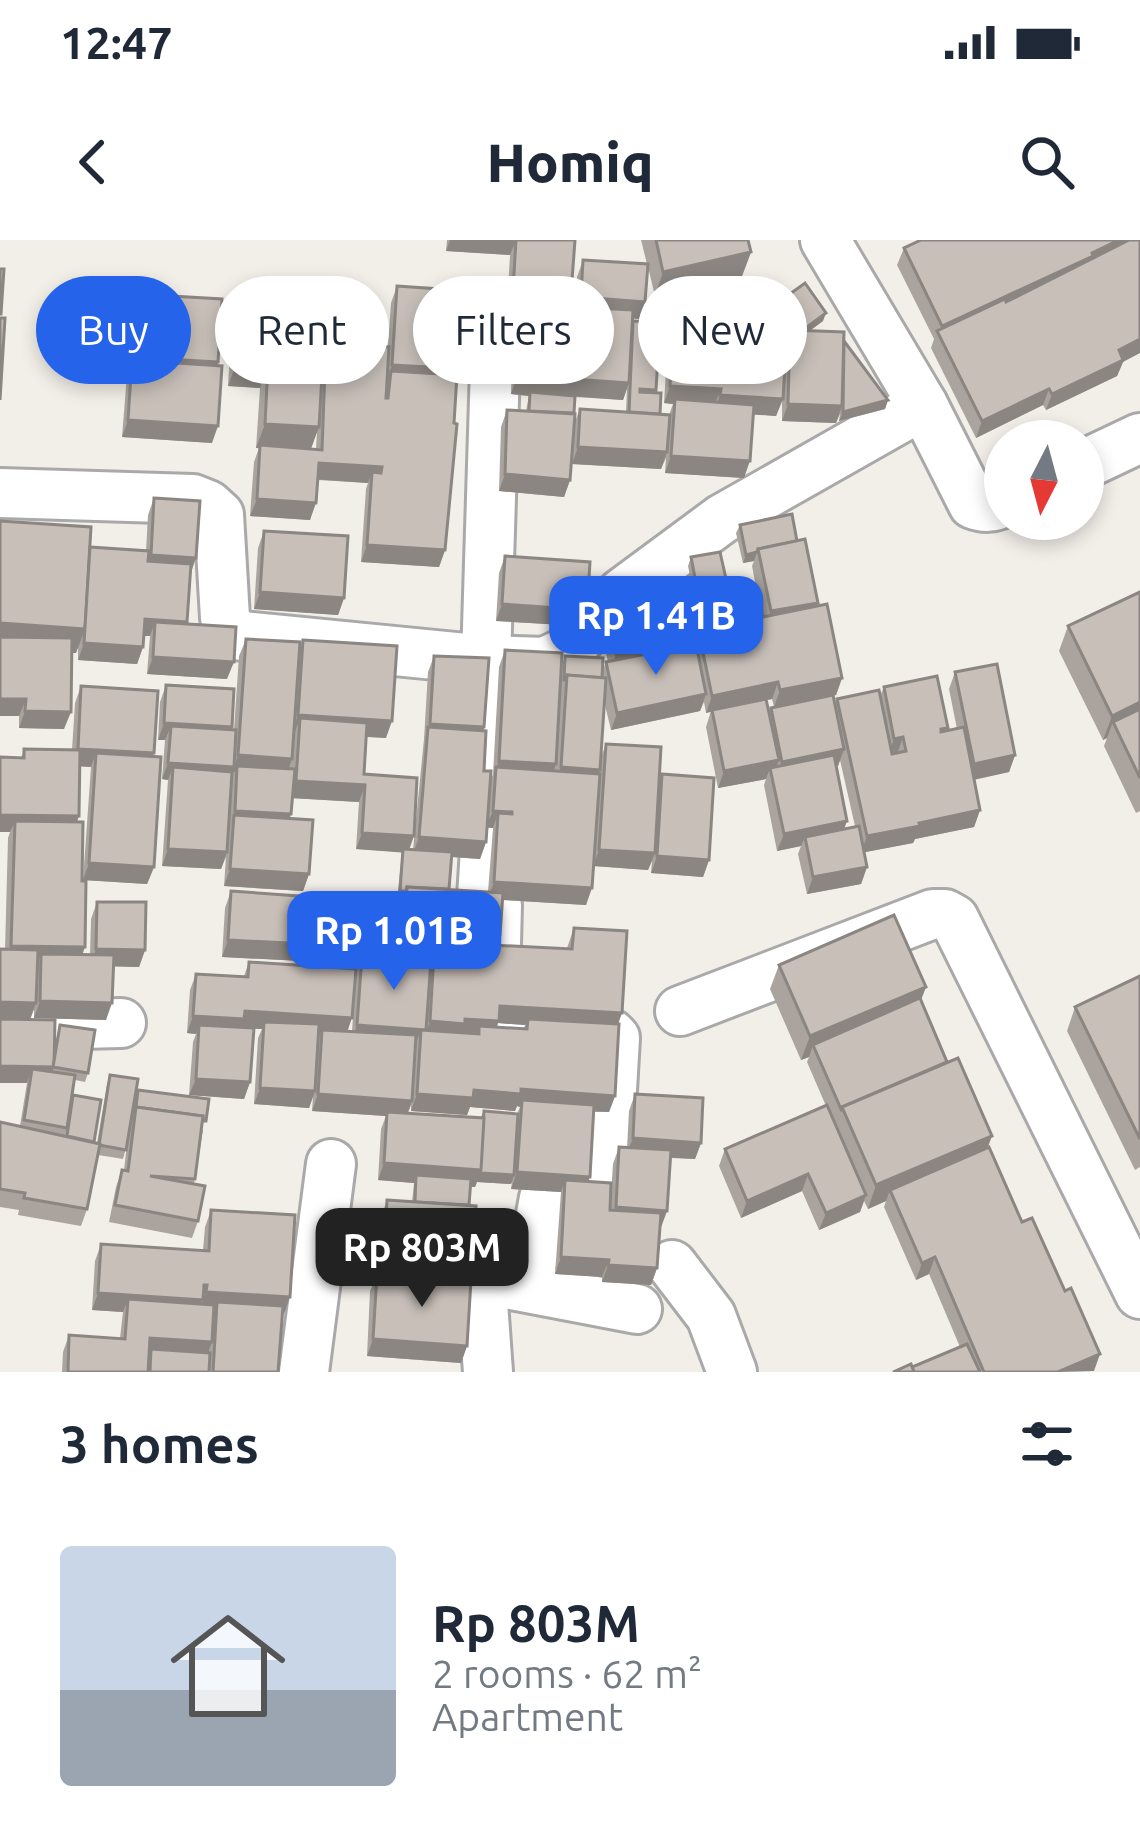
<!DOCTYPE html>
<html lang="en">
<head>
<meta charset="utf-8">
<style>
	body { margin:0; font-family:Ubuntu,sans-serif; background:#f6f6f7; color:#1f2937; height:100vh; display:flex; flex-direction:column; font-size:45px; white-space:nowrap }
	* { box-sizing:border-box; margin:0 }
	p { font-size:39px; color:#747a83 }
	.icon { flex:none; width:66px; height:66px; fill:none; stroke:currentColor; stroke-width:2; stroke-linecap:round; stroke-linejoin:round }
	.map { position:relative; height:1132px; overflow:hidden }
	.sheet { display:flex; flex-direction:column; background:#fff; flex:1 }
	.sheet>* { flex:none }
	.top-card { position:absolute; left:36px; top:36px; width:1068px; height:108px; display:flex; gap:24px }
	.needle { width:78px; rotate:186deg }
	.tools { position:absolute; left:984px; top:180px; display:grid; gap:24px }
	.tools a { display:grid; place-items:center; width:120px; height:120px; border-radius:50%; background:#fff; box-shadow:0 6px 18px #0003; font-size:60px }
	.price { position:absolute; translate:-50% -102px; padding:0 27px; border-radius:24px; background:#2563eb; color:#fff; font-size:39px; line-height:78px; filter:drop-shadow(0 3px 6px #0008) }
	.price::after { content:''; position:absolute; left:50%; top:72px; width:36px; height:27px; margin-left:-18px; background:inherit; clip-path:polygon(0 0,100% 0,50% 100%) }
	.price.active { background:#222; color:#fff }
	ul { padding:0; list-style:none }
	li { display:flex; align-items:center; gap:36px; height:300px; padding:0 60px }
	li+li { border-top:3px solid #e0e1e3 }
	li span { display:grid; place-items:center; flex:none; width:336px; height:240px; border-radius:12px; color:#555 }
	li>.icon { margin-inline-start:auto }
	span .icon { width:144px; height:144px; fill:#fffc; stroke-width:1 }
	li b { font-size:51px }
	h2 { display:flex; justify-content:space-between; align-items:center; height:144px; padding:0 60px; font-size:51px }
	.pill { padding:0 42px; border-radius:54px; background:#fff; box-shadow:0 6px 18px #0003; font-size:42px; line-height:108px }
	.pill.active { background:#2563eb; color:#fff }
	.status { display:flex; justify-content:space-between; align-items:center; height:84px; padding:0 60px; background:#fff; direction:ltr }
	.status svg { height:33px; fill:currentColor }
	header { display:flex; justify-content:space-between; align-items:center; height:156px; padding:0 60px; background:#fff; font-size:54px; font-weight:800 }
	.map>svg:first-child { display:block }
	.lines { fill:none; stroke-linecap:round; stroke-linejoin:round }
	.minor-casing { stroke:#a9a9a9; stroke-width:54 }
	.minor { stroke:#fff; stroke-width:48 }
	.wall { fill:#aba49e; fill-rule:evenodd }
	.shaded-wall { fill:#8b8681 }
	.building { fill:#c7bfb8; stroke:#8b8681; stroke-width:3 }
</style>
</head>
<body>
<div class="status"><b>12:47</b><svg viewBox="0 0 49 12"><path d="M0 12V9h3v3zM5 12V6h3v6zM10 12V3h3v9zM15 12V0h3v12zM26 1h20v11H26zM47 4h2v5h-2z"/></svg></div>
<header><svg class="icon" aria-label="back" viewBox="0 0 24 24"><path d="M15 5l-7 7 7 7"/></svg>Homiq<svg class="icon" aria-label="search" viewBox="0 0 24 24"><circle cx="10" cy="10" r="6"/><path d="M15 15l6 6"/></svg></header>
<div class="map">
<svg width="1140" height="1132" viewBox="0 0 1140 1132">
	<rect width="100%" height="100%" fill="#f2efe9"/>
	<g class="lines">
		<g class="minor-casing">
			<g id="minor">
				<path d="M 825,0 L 923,165 L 973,264 C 986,269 993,267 1005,262"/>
				<path d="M 1083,225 L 1140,198"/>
				<path d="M 0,253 L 193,259 L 208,265 L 219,275 L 225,378 L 231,389 L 242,396 L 486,420 L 545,422 L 568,411 L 622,353 L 722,279 L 923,165"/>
				<path d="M 486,420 L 496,95"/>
				<path d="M 497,420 L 482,657 L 497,665 L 494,783 L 498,786 L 611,794 L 615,798 L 606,953 L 599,956 L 554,954 L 544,958 L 532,1023 L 509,1044"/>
				<path d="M 680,771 L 933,674 L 945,674 L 954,679 L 1140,1054"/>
				<path d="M 0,786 L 121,783"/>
				<path d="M 672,1025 L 711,1076 L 732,1132"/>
				<path d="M 304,1132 L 331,924"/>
				<path d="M 488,1132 L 482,1049 L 491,1041 L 637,1069"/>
			</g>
		</g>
		<use href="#minor" class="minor"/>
	</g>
	<g class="wall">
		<path d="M 447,0 L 575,0 L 568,62 L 575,62 L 577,37 L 583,20 L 647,24 L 641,0 L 748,0 L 751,12 L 742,36 L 655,56 L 648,27 L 645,62 L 639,79 L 633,78 L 656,150 L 660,174 L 669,175 L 673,164 L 664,163 L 669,81 L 675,64 L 724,73 L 775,76 L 773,73 L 776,64 L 823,81 L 811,90 L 844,101 L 888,160 L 885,169 L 839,181 L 840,174 L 836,183 L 782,181 L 782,160 L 776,176 L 753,174 L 744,238 L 665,233 L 666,218 L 661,229 L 572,224 L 570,240 L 564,257 L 499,251 L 501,187 L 507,170 L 526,171 L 529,156 L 511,154 L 513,80 L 518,68 L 507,67 L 510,15 L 446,11 ZM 627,148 L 626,172 L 580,169 L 574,184 L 575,157 L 623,160 Z"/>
		<path d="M 921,0 L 1140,0 L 1123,122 L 1117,136 L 1046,170 L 1043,165 L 976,198 L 931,108 L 934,99 L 897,25 L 904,8 Z"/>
		<path d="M 397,46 L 448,128 L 446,134 L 445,310 L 439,327 L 361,322 L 366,249 L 368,243 L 318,240 L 310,280 L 250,276 L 254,222 L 259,208 L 256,208 L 260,148 L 228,146 L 232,83 L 241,59 L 323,110 L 326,102 L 388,106 L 391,63 ZM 317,191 L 316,209 L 311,209 Z"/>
		<path d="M 119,53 L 218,122 L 212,203 L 122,197 L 127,134 L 108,133 L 113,70 Z"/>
		<path d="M 154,258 L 190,334 L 186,384 L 227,439 L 147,434 L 150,396 L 144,396 L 143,407 L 137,424 L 78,420 L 78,406 L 76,413 L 72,413 L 64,489 L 19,488 L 19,476 L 0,476 L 0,281 L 90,308 L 146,311 L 148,275 Z"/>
		<path d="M 740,285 L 797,301 L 818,363 L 817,366 L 842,438 L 836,455 L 774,467 L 772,459 L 766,460 L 769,474 L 771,468 L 835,463 L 837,459 L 880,456 L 884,447 L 948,488 L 947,490 L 957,489 L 949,449 L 955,432 L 1015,515 L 1009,532 L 974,540 L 980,570 L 974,587 L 915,599 L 913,603 L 864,612 L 867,627 L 861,644 L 807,654 L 798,614 L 801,606 L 777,611 L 764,545 L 766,539 L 718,548 L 706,487 L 711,471 L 706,473 L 704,462 L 700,471 L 611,490 L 604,461 L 601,517 L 606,504 L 659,543 L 662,534 L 709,620 L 703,637 L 651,633 L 652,621 L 648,630 L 594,626 L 586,665 L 502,660 L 500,695 L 496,705 L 567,708 L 574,688 L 618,784 L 615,856 L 609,872 L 594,872 L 588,941 L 610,970 L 613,924 L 619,907 L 627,908 L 629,871 L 635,854 L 701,903 L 695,919 L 671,918 L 667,971 L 661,987 L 660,987 L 657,1028 L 651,1045 L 602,1042 L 602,1037 L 555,1034 L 561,952 L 511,949 L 512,942 L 511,944 L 477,942 L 475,947 L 470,946 L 467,1106 L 461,1123 L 367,1116 L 370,1051 L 378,1034 L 381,977 L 387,960 L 412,962 L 414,943 L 378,940 L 381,889 L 386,876 L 312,871 L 313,856 L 309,868 L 254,864 L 258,798 L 262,789 L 254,789 L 250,842 L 244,859 L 189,855 L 193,802 L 196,794 L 187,793 L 190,750 L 196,734 L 244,736 L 249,722 L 356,732 L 362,716 L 431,725 L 434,714 L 468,716 L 470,710 L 399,705 L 402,660 L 397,660 L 402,612 L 356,609 L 359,562 L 292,558 L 290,579 L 309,634 L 303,651 L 224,646 L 226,617 L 221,629 L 162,626 L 168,540 L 162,539 L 165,500 L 158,500 L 160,462 L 166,445 L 232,487 L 231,490 L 234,490 L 239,416 L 246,399 L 299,410 L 303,400 L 386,498 L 366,497 L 364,534 L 409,609 L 413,610 L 424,499 L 428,432 L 434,416 L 484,487 L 484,531 L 490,542 L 493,534 L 499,427 L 505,410 L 560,452 L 562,425 L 565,416 L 602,433 L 606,422 L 608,422 L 601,390 L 608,373 L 688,370 L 692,359 L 695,359 L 688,326 L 691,317 L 729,352 L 756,347 L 752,326 L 754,321 L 743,323 L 736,293 ZM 840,520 L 855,586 L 844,589 L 836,526 L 838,526 ZM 487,588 L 493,588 L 488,652 L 449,649 L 451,617 L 480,619 L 486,602 ZM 355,741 L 352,792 L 348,791 ZM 498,783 L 525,785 L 524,788 L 497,787 ZM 411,865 L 411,871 L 467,875 L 470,867 L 515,871 L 517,866 L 520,867 L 517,874 L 484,871 L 481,877 L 408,873 Z"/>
		<path d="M 264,291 L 344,358 L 338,375 L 254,369 L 258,308 Z"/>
		<path d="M 505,316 L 581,386 L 496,381 L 499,333 Z"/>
		<path d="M 1140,352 L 1140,571 L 1136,573 L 1104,506 L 1107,498 L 1103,500 L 1059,411 L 1068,386 Z"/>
		<path d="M 81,446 L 153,517 L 154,627 L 147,644 L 83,640 L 91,527 L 80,526 L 79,576 L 76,582 L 83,715 L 90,715 L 91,679 L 97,662 L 145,710 L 139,727 L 113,726 L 106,780 L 34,778 L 34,769 L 30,779 L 54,807 L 60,785 L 88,833 L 85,842 L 75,840 L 72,858 L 94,902 L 97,903 L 107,844 L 110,835 L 131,879 L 138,850 L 203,890 L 194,944 L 198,981 L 192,998 L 109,982 L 116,947 L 122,930 L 124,930 L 127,904 L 123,919 L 98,915 L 87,969 L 81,986 L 18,975 L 19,970 L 0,967 L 0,882 L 20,886 L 27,843 L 0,843 L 0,709 L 5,710 L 8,598 L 10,592 L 0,592 L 0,517 L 21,518 L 24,509 L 72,510 L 75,463 Z"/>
		<path d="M 231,651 L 302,721 L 222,717 L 225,668 Z"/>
		<path d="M 779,725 L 921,761 L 987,908 L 1094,1131 L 893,1132 L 912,1127 L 960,1107 L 929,1034 L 916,1040 L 884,967 L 886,961 L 868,969 L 864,961 L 860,972 L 819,990 L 802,951 L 741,978 L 719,926 L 725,909 L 826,866 L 807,822 L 809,817 L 801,820 L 770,749 Z"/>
		<path d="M 1140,736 L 1140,927 L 1135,930 L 1067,791 L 1075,767 Z"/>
		<path d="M 211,970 L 284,1074 L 282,1074 L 278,1132 L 62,1132 L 63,1112 L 69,1095 L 120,1098 L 123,1072 L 92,1070 L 95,1021 L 101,1004 L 203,1010 L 205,987 Z"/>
	</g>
	<g class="shaded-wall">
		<path d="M 450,0 L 516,0 L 510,15 L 446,11 Z"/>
		<path d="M 1119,0 L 1126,0 L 1121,13 L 939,95 L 942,86 Z"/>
		<path d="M 751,12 L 742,36 L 655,56 L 663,32 Z"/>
		<path d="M 513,50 L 571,54 L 565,71 L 520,63 L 518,68 L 507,67 Z"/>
		<path d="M 581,57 L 645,62 L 639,79 L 575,74 Z"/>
		<path d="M 826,73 L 823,81 L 794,102 L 798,94 Z"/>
		<path d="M 1140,99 L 1140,113 L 1123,122 L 1117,136 L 1046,170 L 1052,154 L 1119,110 Z"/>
		<path d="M 115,116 L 218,122 L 212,139 L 132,120 L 127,134 L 108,133 Z"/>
		<path d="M 237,122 L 268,124 L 260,148 L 228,146 Z"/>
		<path d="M 392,125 L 448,128 L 442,145 L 391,131 L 386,142 Z"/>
		<path d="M 517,137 L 574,139 L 629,143 L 623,160 L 569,156 L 567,160 L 511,154 Z"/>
		<path d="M 670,146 L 721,149 L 714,166 L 675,159 L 673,164 L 664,163 Z"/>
		<path d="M 1049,149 L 1043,165 L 976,198 L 982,181 Z"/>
		<path d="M 720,155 L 783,159 L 776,176 L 714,172 Z"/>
		<path d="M 888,160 L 885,169 L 839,181 L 843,172 Z"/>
		<path d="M 788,164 L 842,166 L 836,183 L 782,181 Z"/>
		<path d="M 128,180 L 218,186 L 212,203 L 122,197 Z"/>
		<path d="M 265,184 L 319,187 L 310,211 L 256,208 Z"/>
		<path d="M 578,207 L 667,212 L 661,229 L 572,224 Z"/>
		<path d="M 671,216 L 750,221 L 744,238 L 665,233 Z"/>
		<path d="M 319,223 L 382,227 L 376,244 L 372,232 L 368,243 L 312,239 Z"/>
		<path d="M 505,234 L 570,240 L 564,257 L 499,251 Z"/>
		<path d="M 257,259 L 316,263 L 310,280 L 250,276 Z"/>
		<path d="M 367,305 L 445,310 L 439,327 L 361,322 Z"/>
		<path d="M 757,312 L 754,321 L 743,323 L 746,315 Z"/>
		<path d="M 151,315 L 196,318 L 190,335 L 144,332 Z"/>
		<path d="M 260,352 L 344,358 L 338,375 L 254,369 Z"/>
		<path d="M 818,363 L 812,379 L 765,388 L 771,371 Z"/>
		<path d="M 502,364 L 587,370 L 581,386 L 496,381 Z"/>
		<path d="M 145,379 L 187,382 L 181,398 L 155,382 L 150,396 L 139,396 Z"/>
		<path d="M 0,383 L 85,389 L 76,413 L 0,408 Z"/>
		<path d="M 695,399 L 688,416 L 610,431 L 616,414 Z"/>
		<path d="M 84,403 L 143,407 L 137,424 L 78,420 Z"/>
		<path d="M 153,417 L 234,422 L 227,439 L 147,434 Z"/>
		<path d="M 842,438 L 836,455 L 774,467 L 780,450 Z"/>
		<path d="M 778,442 L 772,459 L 706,473 L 712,456 Z"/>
		<path d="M 706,454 L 700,471 L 611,490 L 617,473 Z"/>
		<path d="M 0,459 L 26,459 L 19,476 L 0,476 Z"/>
		<path d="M 1140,462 L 1140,482 L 1113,482 L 1107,498 L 1103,500 L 1112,476 Z"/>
		<path d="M 25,471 L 71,472 L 64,489 L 19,488 Z"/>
		<path d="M 298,475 L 392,481 L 386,498 L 299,492 L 300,478 L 295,492 L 292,492 Z"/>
		<path d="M 164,483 L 232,487 L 226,504 L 171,486 L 165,500 L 158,500 Z"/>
		<path d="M 430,484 L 484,487 L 478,504 L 428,489 Z"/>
		<path d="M 903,497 L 897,514 L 888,516 L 894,499 Z"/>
		<path d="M 78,509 L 154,513 L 148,530 L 96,513 L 91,527 L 72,526 Z"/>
		<path d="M 844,509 L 838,526 L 776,539 L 782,522 Z"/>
		<path d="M 238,515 L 292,519 L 286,536 L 237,526 L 235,532 L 173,527 L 168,540 L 162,539 L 168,523 L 234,527 Z"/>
		<path d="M 1015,515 L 1009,532 L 967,541 L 974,524 Z"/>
		<path d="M 779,520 L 773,537 L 770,528 L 766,539 L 718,548 L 724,531 Z"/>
		<path d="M 499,521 L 556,524 L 550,541 L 495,532 Z"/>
		<path d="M 561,527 L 600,530 L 594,547 L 554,544 Z"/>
		<path d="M 296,541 L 365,545 L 359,562 L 290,558 Z"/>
		<path d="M 980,570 L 974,587 L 915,599 L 913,603 L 861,613 L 867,596 Z"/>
		<path d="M 235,571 L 291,574 L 285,591 L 234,575 L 229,588 Z"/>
		<path d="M 493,571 L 512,572 L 506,589 L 498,573 L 493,588 L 486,587 Z"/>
		<path d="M 0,575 L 79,576 L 73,593 L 15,581 L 10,592 L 0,592 Z"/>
		<path d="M 847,581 L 841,598 L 805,597 L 801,606 L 777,611 L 784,594 Z"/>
		<path d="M 362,593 L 414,596 L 408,613 L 356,609 Z"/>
		<path d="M 419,597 L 486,602 L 480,619 L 413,614 Z"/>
		<path d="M 168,609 L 227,612 L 221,629 L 162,626 Z"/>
		<path d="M 599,610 L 655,613 L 648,630 L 593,626 Z"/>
		<path d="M 657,616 L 709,620 L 703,637 L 651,633 Z"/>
		<path d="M 89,623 L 154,627 L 147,644 L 83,640 Z"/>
		<path d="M 867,627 L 861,644 L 807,654 L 813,637 Z"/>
		<path d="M 230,629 L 309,634 L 303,651 L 224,646 Z"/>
		<path d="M 494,642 L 592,648 L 586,665 L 488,659 Z"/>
		<path d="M 405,688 L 500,695 L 494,712 L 472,704 L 470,710 L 399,705 Z"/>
		<path d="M 228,700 L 308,704 L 302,721 L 222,717 Z"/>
		<path d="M 11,706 L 85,707 L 79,724 L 41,714 L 37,723 L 5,723 Z"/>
		<path d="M 96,709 L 145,710 L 139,727 L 90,726 Z"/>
		<path d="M 926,747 L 917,771 L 813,805 L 809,817 L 801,820 L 810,796 Z"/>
		<path d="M 40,761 L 112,763 L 106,780 L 34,778 Z"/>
		<path d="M 0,762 L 36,763 L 30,780 L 0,779 Z"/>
		<path d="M 500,766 L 622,773 L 616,790 L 528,779 L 525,785 L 498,783 L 493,798 L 479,786 L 476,797 L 424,798 L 430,781 L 465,779 Z"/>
		<path d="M 245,771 L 352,778 L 346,795 L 264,789 L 264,782 L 262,789 L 199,785 L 196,794 L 187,793 L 193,776 Z"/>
		<path d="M 357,785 L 426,790 L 421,790 L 415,806 L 351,802 Z"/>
		<path d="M 0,826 L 54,827 L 48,843 L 32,829 L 27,843 L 0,843 Z"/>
		<path d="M 196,839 L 250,842 L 244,859 L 189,855 Z"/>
		<path d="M 260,848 L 315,851 L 309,868 L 254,864 Z"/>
		<path d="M 521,849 L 615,856 L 609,872 L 522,867 L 522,860 L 520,867 L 517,866 L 515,871 L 470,867 L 467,875 L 411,871 L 417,854 Z"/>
		<path d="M 318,854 L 412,861 L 406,877 L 387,872 L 386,876 L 312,871 Z"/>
		<path d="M 992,896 L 983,920 L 890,950 L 886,961 L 868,969 L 876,945 Z"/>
		<path d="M 633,898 L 701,903 L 695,919 L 626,915 Z"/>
		<path d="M 384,923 L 481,930 L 514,935 L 511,944 L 477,942 L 475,947 L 416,943 L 416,935 L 414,943 L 378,940 Z"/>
		<path d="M 517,932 L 590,937 L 584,954 L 565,940 L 561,952 L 511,949 Z"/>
		<path d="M 808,934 L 802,951 L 741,978 L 747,961 Z"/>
		<path d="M 866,955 L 860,972 L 819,990 L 826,973 Z"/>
		<path d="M 616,967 L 667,971 L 661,987 L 610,984 Z"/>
		<path d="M 561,1017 L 609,1020 L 602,1037 L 555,1034 Z"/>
		<path d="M 935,1017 L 929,1034 L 916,1040 L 922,1023 Z"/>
		<path d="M 384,1020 L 472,1025 L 466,1042 L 378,1036 Z"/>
		<path d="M 608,1025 L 657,1028 L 651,1045 L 602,1042 Z"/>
		<path d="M 207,1045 L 197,1077 L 128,1059 L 123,1072 L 92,1070 L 98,1053 Z"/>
		<path d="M 206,1052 L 290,1057 L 284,1074 L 217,1070 L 217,1062 L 215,1070 L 200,1069 Z"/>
		<path d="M 150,1098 L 212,1102 L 206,1119 L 151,1109 L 149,1116 Z"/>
		<path d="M 373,1099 L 467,1106 L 461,1123 L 367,1116 Z"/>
		<path d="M 1100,1114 L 1094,1131 L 1058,1132 Z"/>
	</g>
	<g class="building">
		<path d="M 516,0 L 575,0 L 571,54 L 513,50 Z"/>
		<path d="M 656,0 L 748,0 L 751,12 L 663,32 Z"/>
		<path d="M 921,0 L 1119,0 L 1092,13 L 1093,16 L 942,86 L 904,8 Z"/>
		<path d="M 1129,0 L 1140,0 L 1140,99 L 1119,110 L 1123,120 L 1052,154 L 1049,149 L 982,181 L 937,91 L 1005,59 L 1006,62 Z"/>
		<path d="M 583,20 L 648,24 L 645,62 L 581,57 Z"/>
		<path d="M 0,29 L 4,29 L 1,74 L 0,74 Z"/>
		<path d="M 805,43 L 826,73 L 803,90 L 795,90 L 788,81 L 788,77 L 785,77 L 776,64 Z"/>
		<path d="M 397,46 L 454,50 L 448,128 L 392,125 Z"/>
		<path d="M 119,53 L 222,59 L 218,122 L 115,116 Z"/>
		<path d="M 241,59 L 326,65 L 319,187 L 265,184 L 268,124 L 237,122 Z"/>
		<path d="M 579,62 L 578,67 L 633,70 L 629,143 L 574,139 L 573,143 L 517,137 L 520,63 Z"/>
		<path d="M 675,64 L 724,67 L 724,73 L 788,77 L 783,159 L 720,155 L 721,149 L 670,146 Z"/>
		<path d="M 0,78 L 5,78 L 0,160 Z"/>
		<path d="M 633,81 L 660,82 L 656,150 L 640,149 L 640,152 L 661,153 L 660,174 L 629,172 Z"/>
		<path d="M 790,90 L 844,92 L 842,166 L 788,164 Z"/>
		<path d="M 844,101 L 888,160 L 843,172 Z"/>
		<path d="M 326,102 L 389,107 L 386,158 L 388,158 L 391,131 L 457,135 L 454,183 L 457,184 L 445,310 L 367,305 L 372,232 L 381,233 L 382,227 L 319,223 L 316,263 L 257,259 L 260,205 L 322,210 Z"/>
		<path d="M 132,120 L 222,126 L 218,186 L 128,180 Z"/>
		<path d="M 530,152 L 575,156 L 574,173 L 529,171 Z"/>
		<path d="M 675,159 L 754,165 L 750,221 L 671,216 Z"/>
		<path d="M 580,169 L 670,175 L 667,212 L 578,207 Z"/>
		<path d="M 507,170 L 575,174 L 570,240 L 505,234 Z"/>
		<path d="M 154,258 L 200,261 L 196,318 L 151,315 Z"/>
		<path d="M 792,274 L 797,301 L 758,309 L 757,312 L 746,315 L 740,285 Z"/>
		<path d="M 0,281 L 91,287 L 85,389 L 0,383 Z"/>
		<path d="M 264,291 L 348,296 L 344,358 L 260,352 Z"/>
		<path d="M 805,299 L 818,363 L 771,371 L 758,309 Z"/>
		<path d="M 90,307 L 149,311 L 148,321 L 191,324 L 187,382 L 145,379 L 143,407 L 84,403 Z"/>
		<path d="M 720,312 L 729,352 L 699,358 L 691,317 Z"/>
		<path d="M 505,316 L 590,322 L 587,370 L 502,364 Z"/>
		<path d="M 756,347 L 763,377 L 827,364 L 842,438 L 780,450 L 778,442 L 712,456 L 692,359 Z"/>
		<path d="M 1140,352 L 1140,462 L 1112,476 L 1068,386 Z"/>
		<path d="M 686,357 L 695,399 L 616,414 L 608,373 Z"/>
		<path d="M 155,382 L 236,387 L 234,422 L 153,417 Z"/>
		<path d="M 0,397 L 72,398 L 71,472 L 25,471 L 26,459 L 0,459 Z"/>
		<path d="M 246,399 L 300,402 L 292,519 L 238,515 Z"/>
		<path d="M 303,400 L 397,406 L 392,481 L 298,475 Z"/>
		<path d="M 696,404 L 706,454 L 617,473 L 606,422 Z"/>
		<path d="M 505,410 L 562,413 L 556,524 L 499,521 Z"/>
		<path d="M 434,416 L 489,418 L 484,487 L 430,484 Z"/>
		<path d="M 565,416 L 603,418 L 602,438 L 567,435 L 564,441 Z"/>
		<path d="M 997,424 L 1015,515 L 974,524 L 955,432 Z"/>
		<path d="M 567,435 L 606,438 L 600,530 L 561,527 Z"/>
		<path d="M 937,436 L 948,488 L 941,489 L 941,492 L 964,487 L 980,570 L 919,583 L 920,586 L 867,596 L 837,459 L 879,450 L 892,514 L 906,511 L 903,497 L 894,499 L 884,447 Z"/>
		<path d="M 166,445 L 234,449 L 232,487 L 164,483 Z"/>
		<path d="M 81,446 L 158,451 L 154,513 L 78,509 Z"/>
		<path d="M 833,455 L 844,509 L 782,522 L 771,468 Z"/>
		<path d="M 766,459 L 779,520 L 724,531 L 712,470 Z"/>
		<path d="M 1140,469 L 1140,538 L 1113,482 Z"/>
		<path d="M 300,478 L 367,483 L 364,534 L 417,538 L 414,596 L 362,593 L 365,545 L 296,541 Z"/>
		<path d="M 171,486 L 236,490 L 234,527 L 168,523 Z"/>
		<path d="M 428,487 L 486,491 L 484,531 L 491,531 L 486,602 L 419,597 Z"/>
		<path d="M 606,504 L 661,507 L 655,613 L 599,610 Z"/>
		<path d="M 24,509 L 80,510 L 79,576 L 0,575 L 0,517 L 24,518 Z"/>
		<path d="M 96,513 L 161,517 L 154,627 L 89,623 Z"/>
		<path d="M 834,515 L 847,581 L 784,594 L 770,528 Z"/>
		<path d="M 237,526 L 295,529 L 291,574 L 235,571 Z"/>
		<path d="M 173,527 L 232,532 L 227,612 L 168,609 Z"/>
		<path d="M 496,527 L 600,534 L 592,648 L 494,642 L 498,573 L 512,574 L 512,572 L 493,571 Z"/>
		<path d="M 662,534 L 714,538 L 709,620 L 657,616 Z"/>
		<path d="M 234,575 L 313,580 L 309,634 L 230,629 Z"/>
		<path d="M 15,581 L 83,582 L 82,641 L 86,641 L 85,707 L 11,706 Z"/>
		<path d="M 859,586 L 867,627 L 813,637 L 805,597 Z"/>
		<path d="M 403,609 L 452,612 L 449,649 L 407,647 L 406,651 L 400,651 Z"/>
		<path d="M 407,647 L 503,653 L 500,695 L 405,688 Z"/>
		<path d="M 231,651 L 312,657 L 308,704 L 228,700 Z"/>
		<path d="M 97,662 L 146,662 L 145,710 L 96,709 Z"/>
		<path d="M 894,675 L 926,747 L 810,796 L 779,725 Z"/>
		<path d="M 574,688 L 627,691 L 622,773 L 500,766 L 499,781 L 465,779 L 465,784 L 430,781 L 434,714 L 471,716 L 472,704 L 572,709 Z"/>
		<path d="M 0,709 L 38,710 L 36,763 L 0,762 Z"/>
		<path d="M 41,714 L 114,715 L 112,763 L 40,761 Z"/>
		<path d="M 362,716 L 431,720 L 426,790 L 357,785 Z"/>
		<path d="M 249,722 L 356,729 L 352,778 L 245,771 L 244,779 L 193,776 L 196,734 L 248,737 Z"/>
		<path d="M 1140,736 L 1140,899 L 1075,767 Z"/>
		<path d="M 920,758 L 947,822 L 842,867 L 841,869 L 813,805 Z"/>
		<path d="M 0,779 L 55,780 L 54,827 L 0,826 Z"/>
		<path d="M 528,779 L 619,784 L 615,856 L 521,849 L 521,854 L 474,850 L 473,858 L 417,854 L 421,790 L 479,794 L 479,786 L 527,789 Z"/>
		<path d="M 264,782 L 319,784 L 315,851 L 260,848 Z"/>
		<path d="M 60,785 L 95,790 L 88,833 L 53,827 Z"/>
		<path d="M 199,785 L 254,788 L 250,842 L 196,839 Z"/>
		<path d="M 322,790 L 416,795 L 412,861 L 318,854 Z"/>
		<path d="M 958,818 L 992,896 L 876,945 L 842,867 Z"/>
		<path d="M 32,829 L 75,835 L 67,888 L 24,880 Z"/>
		<path d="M 110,835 L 138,839 L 126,910 L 99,905 Z"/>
		<path d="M 138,850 L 209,859 L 206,881 L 203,881 L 203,876 L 136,867 Z"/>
		<path d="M 635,854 L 703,858 L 701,903 L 633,898 Z"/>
		<path d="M 73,855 L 101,860 L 94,902 L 67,896 Z"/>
		<path d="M 522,860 L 594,865 L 590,937 L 517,932 Z"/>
		<path d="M 827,865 L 866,955 L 826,973 L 808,934 L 747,961 L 725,909 Z"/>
		<path d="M 136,867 L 203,876 L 195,939 L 150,936 L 205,946 L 198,981 L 115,965 L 122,930 L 128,931 Z"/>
		<path d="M 484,871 L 518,874 L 514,935 L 480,933 Z"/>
		<path d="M 387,872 L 484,878 L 481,930 L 384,923 Z"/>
		<path d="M 0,882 L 100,904 L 87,969 L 24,958 L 25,953 L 0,949 Z"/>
		<path d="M 619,907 L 671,910 L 667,971 L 616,967 Z"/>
		<path d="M 989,907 L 1022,982 L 1032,978 L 1065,1051 L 1071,1048 L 1100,1114 L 1058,1132 L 984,1132 L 935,1017 L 922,1023 L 890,950 Z"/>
		<path d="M 416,935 L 471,939 L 469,965 L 415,962 Z"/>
		<path d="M 565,940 L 611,943 L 610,970 L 661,973 L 657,1028 L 608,1025 L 609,1020 L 561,1017 Z"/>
		<path d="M 387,960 L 476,966 L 472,1025 L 384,1020 Z"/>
		<path d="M 211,970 L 295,975 L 290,1057 L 206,1052 L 207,1045 L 204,1045 L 203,1060 L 98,1053 L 101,1004 L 209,1011 Z"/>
		<path d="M 377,1034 L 471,1040 L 467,1106 L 373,1099 Z"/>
		<path d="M 128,1059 L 214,1065 L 212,1102 L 150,1098 L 148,1132 L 68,1132 L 69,1095 L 125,1099 Z"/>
		<path d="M 217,1062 L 283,1066 L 278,1132 L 213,1132 Z"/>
		<path d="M 967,1104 L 980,1132 L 914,1132 L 912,1127 Z"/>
		<path d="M 151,1109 L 210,1113 L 209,1132 L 150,1132 Z"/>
		<path d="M 911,1124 L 914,1132 L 893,1132 Z"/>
	</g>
</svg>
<div class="tools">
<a><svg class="needle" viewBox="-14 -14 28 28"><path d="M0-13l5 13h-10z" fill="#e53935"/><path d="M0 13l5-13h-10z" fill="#747a83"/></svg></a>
</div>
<b class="price" style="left:656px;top:438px">Rp 1.41B</b>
<b class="price" style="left:394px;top:753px">Rp 1.01B</b>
<b class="price active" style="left:422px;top:1070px">Rp 803M</b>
<div class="top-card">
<a class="pill active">Buy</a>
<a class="pill">Rent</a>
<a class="pill">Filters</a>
<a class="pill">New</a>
</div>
</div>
<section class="sheet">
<h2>3 homes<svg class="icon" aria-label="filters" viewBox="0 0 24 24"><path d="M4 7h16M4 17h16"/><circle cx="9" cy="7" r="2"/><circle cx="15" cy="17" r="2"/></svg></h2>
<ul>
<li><span style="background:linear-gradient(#c9d6e8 60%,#9aa5b1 0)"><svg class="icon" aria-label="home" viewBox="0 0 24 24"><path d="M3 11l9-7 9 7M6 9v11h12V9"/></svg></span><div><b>Rp 803M</b><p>2 rooms · 62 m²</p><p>Apartment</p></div></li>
</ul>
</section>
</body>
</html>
